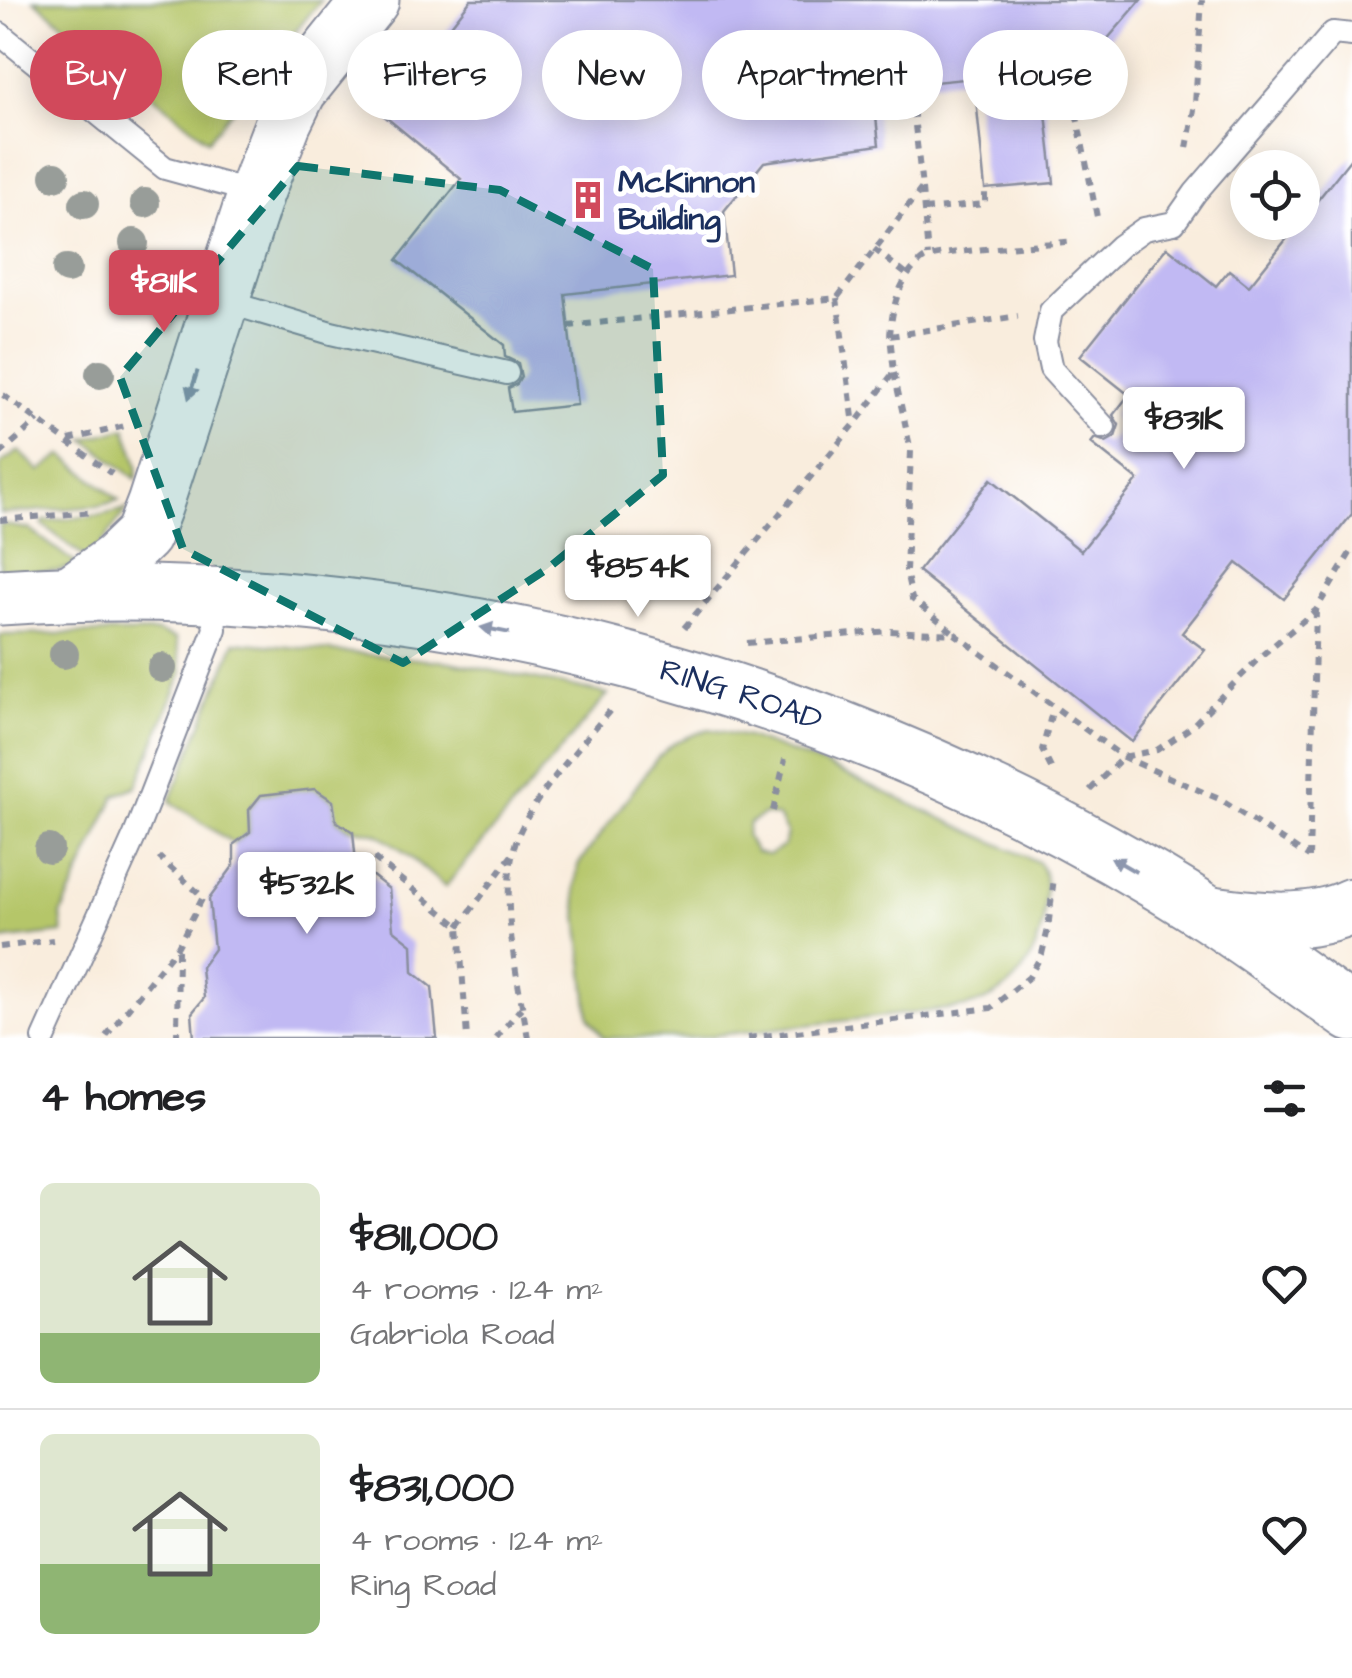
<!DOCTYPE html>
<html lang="en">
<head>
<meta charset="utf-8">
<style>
	body { margin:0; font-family:"Architects Daughter",sans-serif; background:#f6f6f6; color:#202124; height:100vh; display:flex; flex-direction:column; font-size:38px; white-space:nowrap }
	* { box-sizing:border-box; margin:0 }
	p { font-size:32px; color:#757577 }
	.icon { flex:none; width:55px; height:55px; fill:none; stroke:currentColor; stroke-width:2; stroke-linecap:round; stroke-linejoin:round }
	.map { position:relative; height:1038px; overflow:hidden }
	.drawer { display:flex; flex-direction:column; background:#fff; flex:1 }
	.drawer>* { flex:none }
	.top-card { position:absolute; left:30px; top:30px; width:1292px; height:90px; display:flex; gap:20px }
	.fabs { position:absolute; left:1230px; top:150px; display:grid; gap:20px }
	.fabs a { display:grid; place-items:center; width:90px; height:90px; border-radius:50%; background:#fff; box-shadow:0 5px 25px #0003; font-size:50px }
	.price { position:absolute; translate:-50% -85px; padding:0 22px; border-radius:10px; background:#fff; color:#222; font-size:32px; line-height:65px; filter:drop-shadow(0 2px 5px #0008) }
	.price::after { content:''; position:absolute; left:50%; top:60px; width:30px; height:22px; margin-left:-15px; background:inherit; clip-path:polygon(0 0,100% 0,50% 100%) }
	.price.current { background:#d1495b; color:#fff }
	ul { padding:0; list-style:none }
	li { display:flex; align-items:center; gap:30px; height:250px; padding:0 40px }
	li+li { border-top:2px solid #e0e0e0 }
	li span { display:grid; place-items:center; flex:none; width:280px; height:200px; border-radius:15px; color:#555 }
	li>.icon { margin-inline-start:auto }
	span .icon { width:120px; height:120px; fill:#fffc; stroke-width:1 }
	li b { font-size:42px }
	h2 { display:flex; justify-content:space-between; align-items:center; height:120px; padding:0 40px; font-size:42px }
	.tag { padding:0 35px; border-radius:45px; background:#fff; box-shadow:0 5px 25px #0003; font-size:35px; line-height:90px }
	.tag.current { background:#d1495b; color:#fff }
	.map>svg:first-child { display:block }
	.green { fill:#b5c669; stroke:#687a64; stroke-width:2.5; fill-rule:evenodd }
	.building { fill:#c1b9f3 }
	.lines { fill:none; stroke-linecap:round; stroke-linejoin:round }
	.service-casing { stroke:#8a8e9e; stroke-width:26 }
	.tertiary-casing { stroke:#8a8e9e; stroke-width:59 }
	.path { stroke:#8a8e9e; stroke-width:6; stroke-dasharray:8 8; stroke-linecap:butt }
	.service { stroke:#fff; stroke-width:22 }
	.tertiary { stroke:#fff; stroke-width:55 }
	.tree { fill:#989d99 }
	.oneway { fill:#8d97ae }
	.marked { fill:#0f766e; fill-opacity:0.2; stroke:#0f766e; stroke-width:8; stroke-dasharray:20 12; stroke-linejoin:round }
	.labels { text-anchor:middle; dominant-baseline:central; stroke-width:10; stroke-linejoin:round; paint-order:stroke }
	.poi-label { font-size:32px; font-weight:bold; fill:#1b2f5e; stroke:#fff; text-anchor:start }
	.street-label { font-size:32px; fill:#1b2f5e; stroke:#fff }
</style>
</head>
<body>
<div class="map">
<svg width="1352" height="1038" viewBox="0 0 1352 1038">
	<rect width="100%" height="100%" fill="#fff"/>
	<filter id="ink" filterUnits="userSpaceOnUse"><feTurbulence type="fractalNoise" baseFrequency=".01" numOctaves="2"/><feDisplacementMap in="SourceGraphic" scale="20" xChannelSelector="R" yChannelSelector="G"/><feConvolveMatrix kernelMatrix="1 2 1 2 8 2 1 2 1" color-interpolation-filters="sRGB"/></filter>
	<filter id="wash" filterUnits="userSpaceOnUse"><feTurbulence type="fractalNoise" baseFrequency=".0048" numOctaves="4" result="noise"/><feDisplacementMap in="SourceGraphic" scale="40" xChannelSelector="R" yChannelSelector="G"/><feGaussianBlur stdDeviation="2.25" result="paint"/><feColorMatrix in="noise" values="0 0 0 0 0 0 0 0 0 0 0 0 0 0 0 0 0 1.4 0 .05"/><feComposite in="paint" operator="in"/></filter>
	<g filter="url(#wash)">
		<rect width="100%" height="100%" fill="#f9eddd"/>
		<g class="green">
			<path d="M 34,0 L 321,0 L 208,140 Z"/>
			<path d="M 126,428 C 129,447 142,459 136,479 L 85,439 Z"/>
			<path d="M 19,451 L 40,471 L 63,455 L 119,500 L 99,506 L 0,514 L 0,464 Z"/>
			<path d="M 127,509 L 89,561 L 42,524 L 44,521 L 101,515 Z"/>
			<path d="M 0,524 L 29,529 L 78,565 L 58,571 L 0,573 Z"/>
			<path d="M 157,632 L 176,639 L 182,673 L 137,786 L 115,796 L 61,915 L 63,933 L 0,940 L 0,635 Z"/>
			<path d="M 235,642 L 450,662 L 608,694 L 445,887 C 425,871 404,849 381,836 C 365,827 356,834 336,821 L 333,801 L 315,790 L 261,795 L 249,810 L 250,832 L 234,844 L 170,801 Z"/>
			<path d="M 709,729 L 748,737 L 825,765 L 1038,862 C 1047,873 1046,885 1045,900 C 1043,951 1018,995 966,1007 L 690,1038 L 604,1038 L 589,1017 L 575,888 L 578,865 L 657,758 L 675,742 ZM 765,814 L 778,817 L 787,833 L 784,846 L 768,855 L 756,852 L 746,836 L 749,823 Z"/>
		</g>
		<g id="blocks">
			<g class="building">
				<path d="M 471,0 L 1141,0 L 1086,64 L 1041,70 L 1054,183 L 985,189 L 974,78 L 873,88 L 879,145 L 764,162 L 724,211 L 731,275 L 565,294 L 577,405 L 512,412 L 508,388 L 517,384 L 521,377 L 518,363 L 505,357 L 504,345 L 397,260 L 461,179 L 382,114 Z"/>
				<path d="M 1352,157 L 1352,514 L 1284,599 L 1237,563 L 1182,633 L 1205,650 L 1132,742 L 918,571 L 991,479 L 1081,551 L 1138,480 L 1091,443 L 1095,438 L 1106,442 L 1115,437 L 1119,425 L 1113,415 L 1129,395 L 1080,356 L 1167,247 L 1216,286 L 1229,270 L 1249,286 Z"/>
				<path d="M 315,789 L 333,801 L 336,821 L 353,832 L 356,863 L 389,889 L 393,929 L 412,944 L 413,972 L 432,987 L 437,1038 L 194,1038 L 192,1013 L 204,998 L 201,967 L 214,949 L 209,899 L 234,865 L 234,844 L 250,832 L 249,810 L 261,795 Z"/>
			</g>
		</g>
	</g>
	<g filter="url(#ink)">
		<use href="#blocks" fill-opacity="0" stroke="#8a8e9e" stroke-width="2.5"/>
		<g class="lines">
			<g class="service-casing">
				<g id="service">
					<path d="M 0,34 L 165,168 L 256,193"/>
					<path d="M 220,300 L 331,333 L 507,373"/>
					<path d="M 1104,427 L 1051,369 L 1045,341 L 1051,311 L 1120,246 L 1144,229 L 1174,223 L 1195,193 L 1333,33 L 1352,35"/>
					<path d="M 44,1038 L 135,835 L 215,629 L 210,597"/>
				</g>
			</g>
			<g class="tertiary-casing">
				<g id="tertiary">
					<path d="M 71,593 L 116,561 L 143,535 L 155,504 L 256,193 L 283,123 L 299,90 L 371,0"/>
					<path id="s1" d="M 0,597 C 420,570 855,688 1209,914 C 1258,946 1305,981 1352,1014"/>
					<path d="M 1212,914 C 1258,920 1309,927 1352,906"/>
				</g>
			</g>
			<g class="path">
				<path d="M 1067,67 L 1098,222"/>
				<path d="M 1187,148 L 1195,104 L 1202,0"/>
				<path d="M 922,189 L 928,256"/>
				<path d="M 924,210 L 985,204 L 985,189"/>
				<path d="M 874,249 L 907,275"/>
				<path d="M 837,298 L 854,425"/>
				<path d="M 568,326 L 837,298 L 922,188 L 910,81 L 891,29"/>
				<path d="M 890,336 C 892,307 899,277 924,259 C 936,251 1051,244 1074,241"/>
				<path d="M 894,373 L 911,451 L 906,571 L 912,599 L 954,633"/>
				<path d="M 3,395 L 112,474"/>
				<path d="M 69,440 L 129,425"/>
				<path d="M 0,454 L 38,420"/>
				<path d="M 0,520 L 93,512"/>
				<path d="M 684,628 L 854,425 L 894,372 L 890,336 L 1018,316"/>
				<path d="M 747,643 L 890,631 L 955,634 L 1123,757 L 1219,799 L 1309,857"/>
				<path d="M 1051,768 L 1042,750 L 1053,708"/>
				<path d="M 1090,790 L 1123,757 L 1157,750 L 1190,728 L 1262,655 L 1316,610 L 1352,550"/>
				<path d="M 773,811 L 785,759"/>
				<path d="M 1309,858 L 1316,611"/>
				<path d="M 361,867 L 374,858 L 459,926 L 467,1038"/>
				<path d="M 459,926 L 512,855"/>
				<path d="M 0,947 L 53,940"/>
				<path d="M 106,1036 L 178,946 L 203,897 L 159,857"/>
				<path d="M 177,1038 L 178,948"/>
				<path d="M 496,1038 L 521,1008"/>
				<path d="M 528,1038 C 518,979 493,880 523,825 C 546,782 581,745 612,708"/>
				<path d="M 748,1038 L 991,1008 L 1029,977 L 1042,954 L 1048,929 L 1054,877"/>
			</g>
			<use href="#service" class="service"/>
			<use href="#tertiary" class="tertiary"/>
		</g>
		<g class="tree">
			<circle cx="55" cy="176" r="15"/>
			<circle cx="145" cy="203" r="15"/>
			<circle cx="84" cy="204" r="15"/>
			<circle cx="134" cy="243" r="15"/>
			<circle cx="67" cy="269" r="15"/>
			<circle cx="162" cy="279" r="15"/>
			<circle cx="100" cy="374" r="15"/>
			<circle cx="64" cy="654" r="15"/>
			<circle cx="162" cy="668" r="15"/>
			<circle cx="49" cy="849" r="15"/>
		</g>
		<defs><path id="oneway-solid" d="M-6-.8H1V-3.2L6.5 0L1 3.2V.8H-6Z" transform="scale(2.5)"/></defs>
		<g class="oneway">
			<use href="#oneway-solid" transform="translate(193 385) rotate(108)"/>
			<use href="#oneway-solid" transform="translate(495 630) rotate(-169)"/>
			<use href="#oneway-solid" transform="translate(1124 865) rotate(-150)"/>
		</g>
	</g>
	<path class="marked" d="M 298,166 L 500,190 L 653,269 L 663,475 L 547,569 L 403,663 L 183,549 L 120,377 Z"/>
	<defs>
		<g id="building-bare" transform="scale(3)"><path d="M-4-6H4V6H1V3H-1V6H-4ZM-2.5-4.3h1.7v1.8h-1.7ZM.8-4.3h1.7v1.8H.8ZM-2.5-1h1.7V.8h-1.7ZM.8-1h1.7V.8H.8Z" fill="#d1495b" stroke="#fff" stroke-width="2.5" paint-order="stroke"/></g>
	</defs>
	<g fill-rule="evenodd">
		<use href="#building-bare" x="588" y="200"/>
	</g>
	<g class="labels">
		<g class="poi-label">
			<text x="618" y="182">McKinnon<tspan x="618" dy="37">Building</tspan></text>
		</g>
		<g class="street-label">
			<text stroke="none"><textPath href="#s1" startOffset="752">RING ROAD</textPath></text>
		</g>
	</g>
</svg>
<div class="fabs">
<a><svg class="icon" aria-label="locate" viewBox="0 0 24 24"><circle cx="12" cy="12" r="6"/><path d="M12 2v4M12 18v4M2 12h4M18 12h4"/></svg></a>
</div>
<b class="price current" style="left:164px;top:335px">$811K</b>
<b class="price" style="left:1184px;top:472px">$831K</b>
<b class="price" style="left:638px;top:620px">$854K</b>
<b class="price" style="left:307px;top:937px">$532K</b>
<div class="top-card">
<a class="tag current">Buy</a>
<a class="tag">Rent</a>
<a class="tag">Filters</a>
<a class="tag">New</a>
<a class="tag">Apartment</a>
<a class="tag">House</a>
</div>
</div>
<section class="drawer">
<h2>4 homes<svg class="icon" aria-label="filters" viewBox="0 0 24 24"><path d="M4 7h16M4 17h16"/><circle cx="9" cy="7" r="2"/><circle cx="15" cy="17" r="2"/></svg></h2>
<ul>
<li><span style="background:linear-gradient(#dfe7d0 75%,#8fb573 0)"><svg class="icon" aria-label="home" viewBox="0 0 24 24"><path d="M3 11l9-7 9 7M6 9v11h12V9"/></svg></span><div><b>$811,000</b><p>4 rooms · 124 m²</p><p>Gabriola Road</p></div><svg class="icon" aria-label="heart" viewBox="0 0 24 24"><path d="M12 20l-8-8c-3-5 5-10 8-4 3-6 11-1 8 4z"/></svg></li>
<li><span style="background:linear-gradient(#dfe7d0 65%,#8fb573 0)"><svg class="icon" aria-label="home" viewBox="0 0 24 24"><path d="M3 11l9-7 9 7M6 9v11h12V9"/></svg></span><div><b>$831,000</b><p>4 rooms · 124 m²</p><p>Ring Road</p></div><svg class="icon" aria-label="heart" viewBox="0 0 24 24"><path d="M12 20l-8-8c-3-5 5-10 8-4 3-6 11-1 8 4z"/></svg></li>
</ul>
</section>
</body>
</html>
